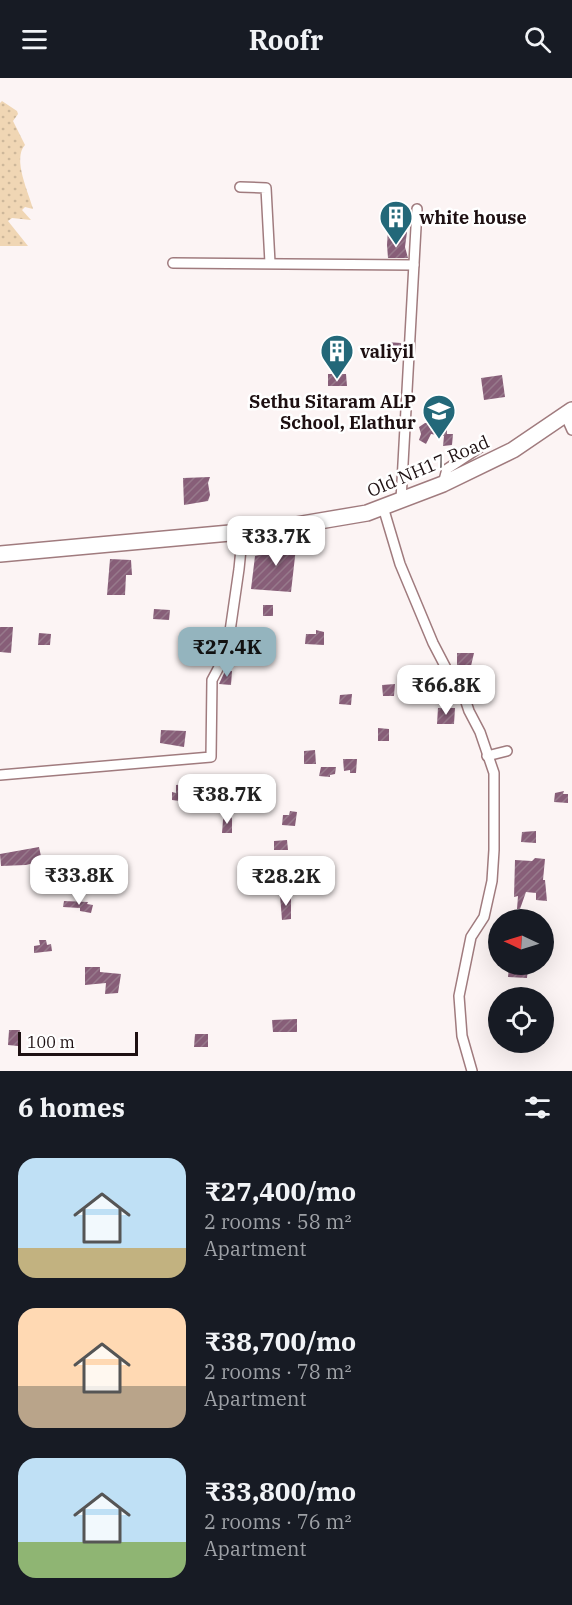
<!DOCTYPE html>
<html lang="en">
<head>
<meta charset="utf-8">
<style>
	body { margin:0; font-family:"IBM Plex Serif",serif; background:#20242c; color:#f1f3f6; height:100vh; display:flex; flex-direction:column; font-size:22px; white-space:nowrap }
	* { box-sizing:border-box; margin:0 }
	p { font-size:20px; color:#9ea1a6 }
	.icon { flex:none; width:33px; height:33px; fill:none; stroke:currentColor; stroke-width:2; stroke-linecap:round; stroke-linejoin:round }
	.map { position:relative; height:993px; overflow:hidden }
	.details { display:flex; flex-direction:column; background:#171b24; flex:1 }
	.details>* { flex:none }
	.needle { width:39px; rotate:274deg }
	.fabs { position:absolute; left:488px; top:831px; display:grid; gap:12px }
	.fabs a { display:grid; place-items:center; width:66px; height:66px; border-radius:50%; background:#171b24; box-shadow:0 6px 24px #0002; font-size:30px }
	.scale { position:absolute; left:18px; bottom:15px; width:120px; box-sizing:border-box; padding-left:6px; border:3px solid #1e1012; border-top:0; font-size:16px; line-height:21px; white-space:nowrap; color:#1e1012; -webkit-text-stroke:4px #fff; paint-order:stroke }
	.price { position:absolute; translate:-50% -51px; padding:0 14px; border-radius:12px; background:#fff; color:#222; font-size:20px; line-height:39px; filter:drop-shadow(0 2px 3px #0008) }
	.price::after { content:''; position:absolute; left:50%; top:36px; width:18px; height:14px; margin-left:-9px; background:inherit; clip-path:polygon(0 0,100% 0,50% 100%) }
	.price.active { background:#94b4be; color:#111 }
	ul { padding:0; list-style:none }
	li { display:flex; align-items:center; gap:18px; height:150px; padding:0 18px }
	li span { display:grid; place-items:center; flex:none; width:168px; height:120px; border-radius:18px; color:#555 }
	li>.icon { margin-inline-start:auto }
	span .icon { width:72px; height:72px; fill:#fffc; stroke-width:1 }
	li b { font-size:26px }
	h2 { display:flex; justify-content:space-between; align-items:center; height:72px; padding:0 18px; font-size:26px }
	header { display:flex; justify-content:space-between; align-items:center; height:78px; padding:0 18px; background:#171b24; font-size:27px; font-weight:800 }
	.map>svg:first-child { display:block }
	.grass { fill:url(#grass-dots) }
	.building { fill:url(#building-hatch) }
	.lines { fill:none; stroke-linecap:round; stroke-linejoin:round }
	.street-casing { stroke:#a07b7e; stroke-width:12 }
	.primary-casing { stroke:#a07b7e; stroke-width:18 }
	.street { stroke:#fff; stroke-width:9 }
	.primary { stroke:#fff; stroke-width:15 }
	.labels { text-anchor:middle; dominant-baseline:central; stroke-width:5; stroke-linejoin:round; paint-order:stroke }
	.poi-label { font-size:18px; font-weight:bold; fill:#1e1012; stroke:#fff; text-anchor:start }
	.street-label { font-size:18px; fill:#1e1012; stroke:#fff }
</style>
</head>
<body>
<header><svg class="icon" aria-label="menu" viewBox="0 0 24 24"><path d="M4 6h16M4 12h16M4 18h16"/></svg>Roofr<svg class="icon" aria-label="search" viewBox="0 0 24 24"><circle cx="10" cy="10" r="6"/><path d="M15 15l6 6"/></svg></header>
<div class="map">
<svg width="572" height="993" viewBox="0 0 572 993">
	<defs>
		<pattern id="grass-dots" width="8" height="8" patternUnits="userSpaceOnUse" patternTransform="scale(1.5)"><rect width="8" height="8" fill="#f0d6b4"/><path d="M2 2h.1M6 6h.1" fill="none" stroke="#cdb79a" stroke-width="1.8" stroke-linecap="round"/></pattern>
		<pattern id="building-hatch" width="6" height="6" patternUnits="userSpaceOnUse" patternTransform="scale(1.5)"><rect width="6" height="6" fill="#875e78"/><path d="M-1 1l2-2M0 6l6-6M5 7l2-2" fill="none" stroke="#97798b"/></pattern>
	</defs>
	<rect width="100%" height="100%" fill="#fcf4f4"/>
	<path class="grass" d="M 2,23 L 17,33 L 18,36 L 13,43 L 25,67 C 12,81 29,115 33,131 L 25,129 L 22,132 L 31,142 L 12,140 L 8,143 L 28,168 L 0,168 L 0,25 Z"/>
	<g class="building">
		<path d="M 388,151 L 407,154 L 405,169 L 408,180 L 388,180 L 387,167 Z"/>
		<path d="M 387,264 L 401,265 L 402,277 L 387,278 Z"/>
		<path d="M 328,296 L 346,296 L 347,308 L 328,308 Z"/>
		<path d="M 502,297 L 505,319 L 484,322 L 481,300 Z"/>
		<path d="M 425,345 L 447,345 L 447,356 L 453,356 L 452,367 L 443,368 L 444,358 L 431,356 L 426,366 L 419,362 L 421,356 L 419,349 Z"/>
		<path d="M 210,399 L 208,405 L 210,417 L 208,423 L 184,427 L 183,400 Z"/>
		<path d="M 297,461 L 291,514 L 251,511 L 255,478 L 270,475 L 271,462 Z"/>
		<path d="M 110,481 L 131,482 L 132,497 L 126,497 L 125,517 L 107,517 Z"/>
		<rect x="263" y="527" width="10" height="11"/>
		<path d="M 154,531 L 170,532 L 169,542 L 153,541 Z"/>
		<path d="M 0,549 L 13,549 L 11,575 L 0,574 Z"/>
		<path d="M 316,552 L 324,554 L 324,567 L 305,566 L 306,556 L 316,556 Z"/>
		<path d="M 39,555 L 51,556 L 50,567 L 38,567 Z"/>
		<path d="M 457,575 L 474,575 L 471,588 L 457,587 Z"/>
		<path d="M 225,593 L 232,593 L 231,607 L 219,606 Z"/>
		<path d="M 395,606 L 394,618 L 383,618 L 382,607 Z"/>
		<path d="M 352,616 L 351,627 L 339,626 L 340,617 Z"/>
		<path d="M 438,630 L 455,630 L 454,646 L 437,646 Z"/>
		<path d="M 378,650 L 389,651 L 389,663 L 378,663 Z"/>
		<path d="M 161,652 L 186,653 L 184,669 L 160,665 Z"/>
		<path d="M 315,672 L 316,686 L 304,686 L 304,673 Z"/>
		<path d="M 343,681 L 357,681 L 356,695 L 350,695 L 350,692 L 344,693 Z"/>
		<path d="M 321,689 L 336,689 L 335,696 L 330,697 L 330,699 L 319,698 Z"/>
		<path d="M 186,706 L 187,724 L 172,722 L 172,714 L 176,715 L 176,707 Z"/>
		<path d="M 564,713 L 563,716 L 568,716 L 568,725 L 554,724 L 555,715 Z"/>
		<path d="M 290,733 L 297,734 L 295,748 L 282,747 L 283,737 L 289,737 Z"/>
		<path d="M 225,737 L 232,740 L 232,755 L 222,755 L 223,742 Z"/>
		<path d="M 536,753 L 536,765 L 521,764 L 522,754 Z"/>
		<path d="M 287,762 L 288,772 L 274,772 L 274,763 Z"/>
		<path d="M 39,769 L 42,783 L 26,787 L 1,788 L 0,776 Z"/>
		<path d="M 535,780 L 545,781 L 543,802 L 545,802 L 547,823 L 536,822 L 536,815 L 526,814 L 520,831 L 517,831 L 518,818 L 514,819 L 515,782 L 532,783 Z"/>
		<path d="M 280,817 L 291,817 L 291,841 L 282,842 Z"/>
		<path d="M 64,823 L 88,824 L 87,826 L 93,827 L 91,835 L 80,833 L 80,830 L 63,829 Z"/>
		<path d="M 39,862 L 46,862 L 47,867 L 51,866 L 52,873 L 34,875 L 34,868 L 40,867 Z"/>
		<path d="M 509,888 L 528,888 L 527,900 L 508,899 Z"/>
		<path d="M 85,889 L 100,889 L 100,894 L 121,896 L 118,915 L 105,916 L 106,905 L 85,907 Z"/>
		<path d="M 297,941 L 297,954 L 273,954 L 272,942 Z"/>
		<path d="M 9,952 L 20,952 L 18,968 L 8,967 Z"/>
		<path d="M 195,956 L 208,956 L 208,969 L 194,969 Z"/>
	</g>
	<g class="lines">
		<g class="street-casing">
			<g id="street">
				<path d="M 240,109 L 266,110 L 270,185"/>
				<path d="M 173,185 L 414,187"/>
				<path d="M 565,336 L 572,352"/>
				<path d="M 443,406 L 447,391 L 482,368"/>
				<path d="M 401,422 L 417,131"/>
				<path d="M 383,429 L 400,486 L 433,565 L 446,590 L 462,612 L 469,633 L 480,654 L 494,695 L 494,772 L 492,803 L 484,839 L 471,859 L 459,918 L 462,958 L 472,993"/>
				<path d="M 487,678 L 507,673"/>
				<path d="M 0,697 L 211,679 L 212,602 L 227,574 L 239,491 L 241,471 L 239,454"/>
			</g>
		</g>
		<g class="primary-casing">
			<path id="primary" d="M 0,476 L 230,455 L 296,447 L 367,435 L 443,406 L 513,372 L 572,332"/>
		</g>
		<use href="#street" class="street"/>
		<use href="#primary" class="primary"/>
	</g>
	<defs>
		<g id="building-pin" transform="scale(1.725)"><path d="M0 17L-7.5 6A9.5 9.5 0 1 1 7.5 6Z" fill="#236879" stroke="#fff"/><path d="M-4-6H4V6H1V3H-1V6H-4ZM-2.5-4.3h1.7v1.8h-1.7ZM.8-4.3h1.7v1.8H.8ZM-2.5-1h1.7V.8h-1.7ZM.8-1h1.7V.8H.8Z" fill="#fff"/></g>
		<g id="school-pin" transform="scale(1.725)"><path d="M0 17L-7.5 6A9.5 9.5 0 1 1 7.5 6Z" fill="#236879" stroke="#fff"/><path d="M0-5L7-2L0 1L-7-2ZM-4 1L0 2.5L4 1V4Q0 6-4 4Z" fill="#fff"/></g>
	</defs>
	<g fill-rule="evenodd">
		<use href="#building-pin" x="396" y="139"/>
		<use href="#building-pin" x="337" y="273"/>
		<use href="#school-pin" x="439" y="333"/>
	</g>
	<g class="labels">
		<g class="poi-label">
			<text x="419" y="139">white house</text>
			<text x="360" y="273">valiyil</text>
			<text x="416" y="323" text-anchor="end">Sethu Sitaram ALP<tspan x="416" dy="21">School, Elathur</tspan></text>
		</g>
		<g class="street-label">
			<text transform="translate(428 388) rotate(-23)">Old NH17 Road</text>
		</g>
	</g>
</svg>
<div class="fabs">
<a><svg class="needle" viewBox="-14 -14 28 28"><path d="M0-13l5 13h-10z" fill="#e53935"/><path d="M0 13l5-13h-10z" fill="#9ea1a6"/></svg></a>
<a><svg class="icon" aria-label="locate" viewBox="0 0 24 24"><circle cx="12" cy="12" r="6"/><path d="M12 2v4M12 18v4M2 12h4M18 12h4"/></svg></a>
</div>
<div class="scale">100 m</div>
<b class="price" style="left:276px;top:489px">₹33.7K</b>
<b class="price active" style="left:227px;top:600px">₹27.4K</b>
<b class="price" style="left:446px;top:638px">₹66.8K</b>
<b class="price" style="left:227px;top:747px">₹38.7K</b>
<b class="price" style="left:79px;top:828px">₹33.8K</b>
<b class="price" style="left:286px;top:829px">₹28.2K</b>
</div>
<section class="details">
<h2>6 homes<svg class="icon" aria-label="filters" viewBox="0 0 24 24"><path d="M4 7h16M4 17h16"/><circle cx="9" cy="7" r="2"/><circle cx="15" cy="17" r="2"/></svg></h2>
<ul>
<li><span style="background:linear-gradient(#bfe0f5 75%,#c2b280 0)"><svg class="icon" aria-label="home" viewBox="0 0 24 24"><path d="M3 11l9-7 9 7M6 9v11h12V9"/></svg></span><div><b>₹27,400/mo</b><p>2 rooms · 58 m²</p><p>Apartment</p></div></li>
<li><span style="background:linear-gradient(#ffd9b3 65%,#b9a48a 0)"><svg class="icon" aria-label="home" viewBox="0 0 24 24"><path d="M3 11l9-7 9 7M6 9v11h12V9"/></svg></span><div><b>₹38,700/mo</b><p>2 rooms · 78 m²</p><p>Apartment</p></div></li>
<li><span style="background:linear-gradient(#bfe0f5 70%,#8fb573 0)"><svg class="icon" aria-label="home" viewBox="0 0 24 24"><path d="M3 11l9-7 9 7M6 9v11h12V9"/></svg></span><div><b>₹33,800/mo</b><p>2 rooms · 76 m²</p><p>Apartment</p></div></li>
</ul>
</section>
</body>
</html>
